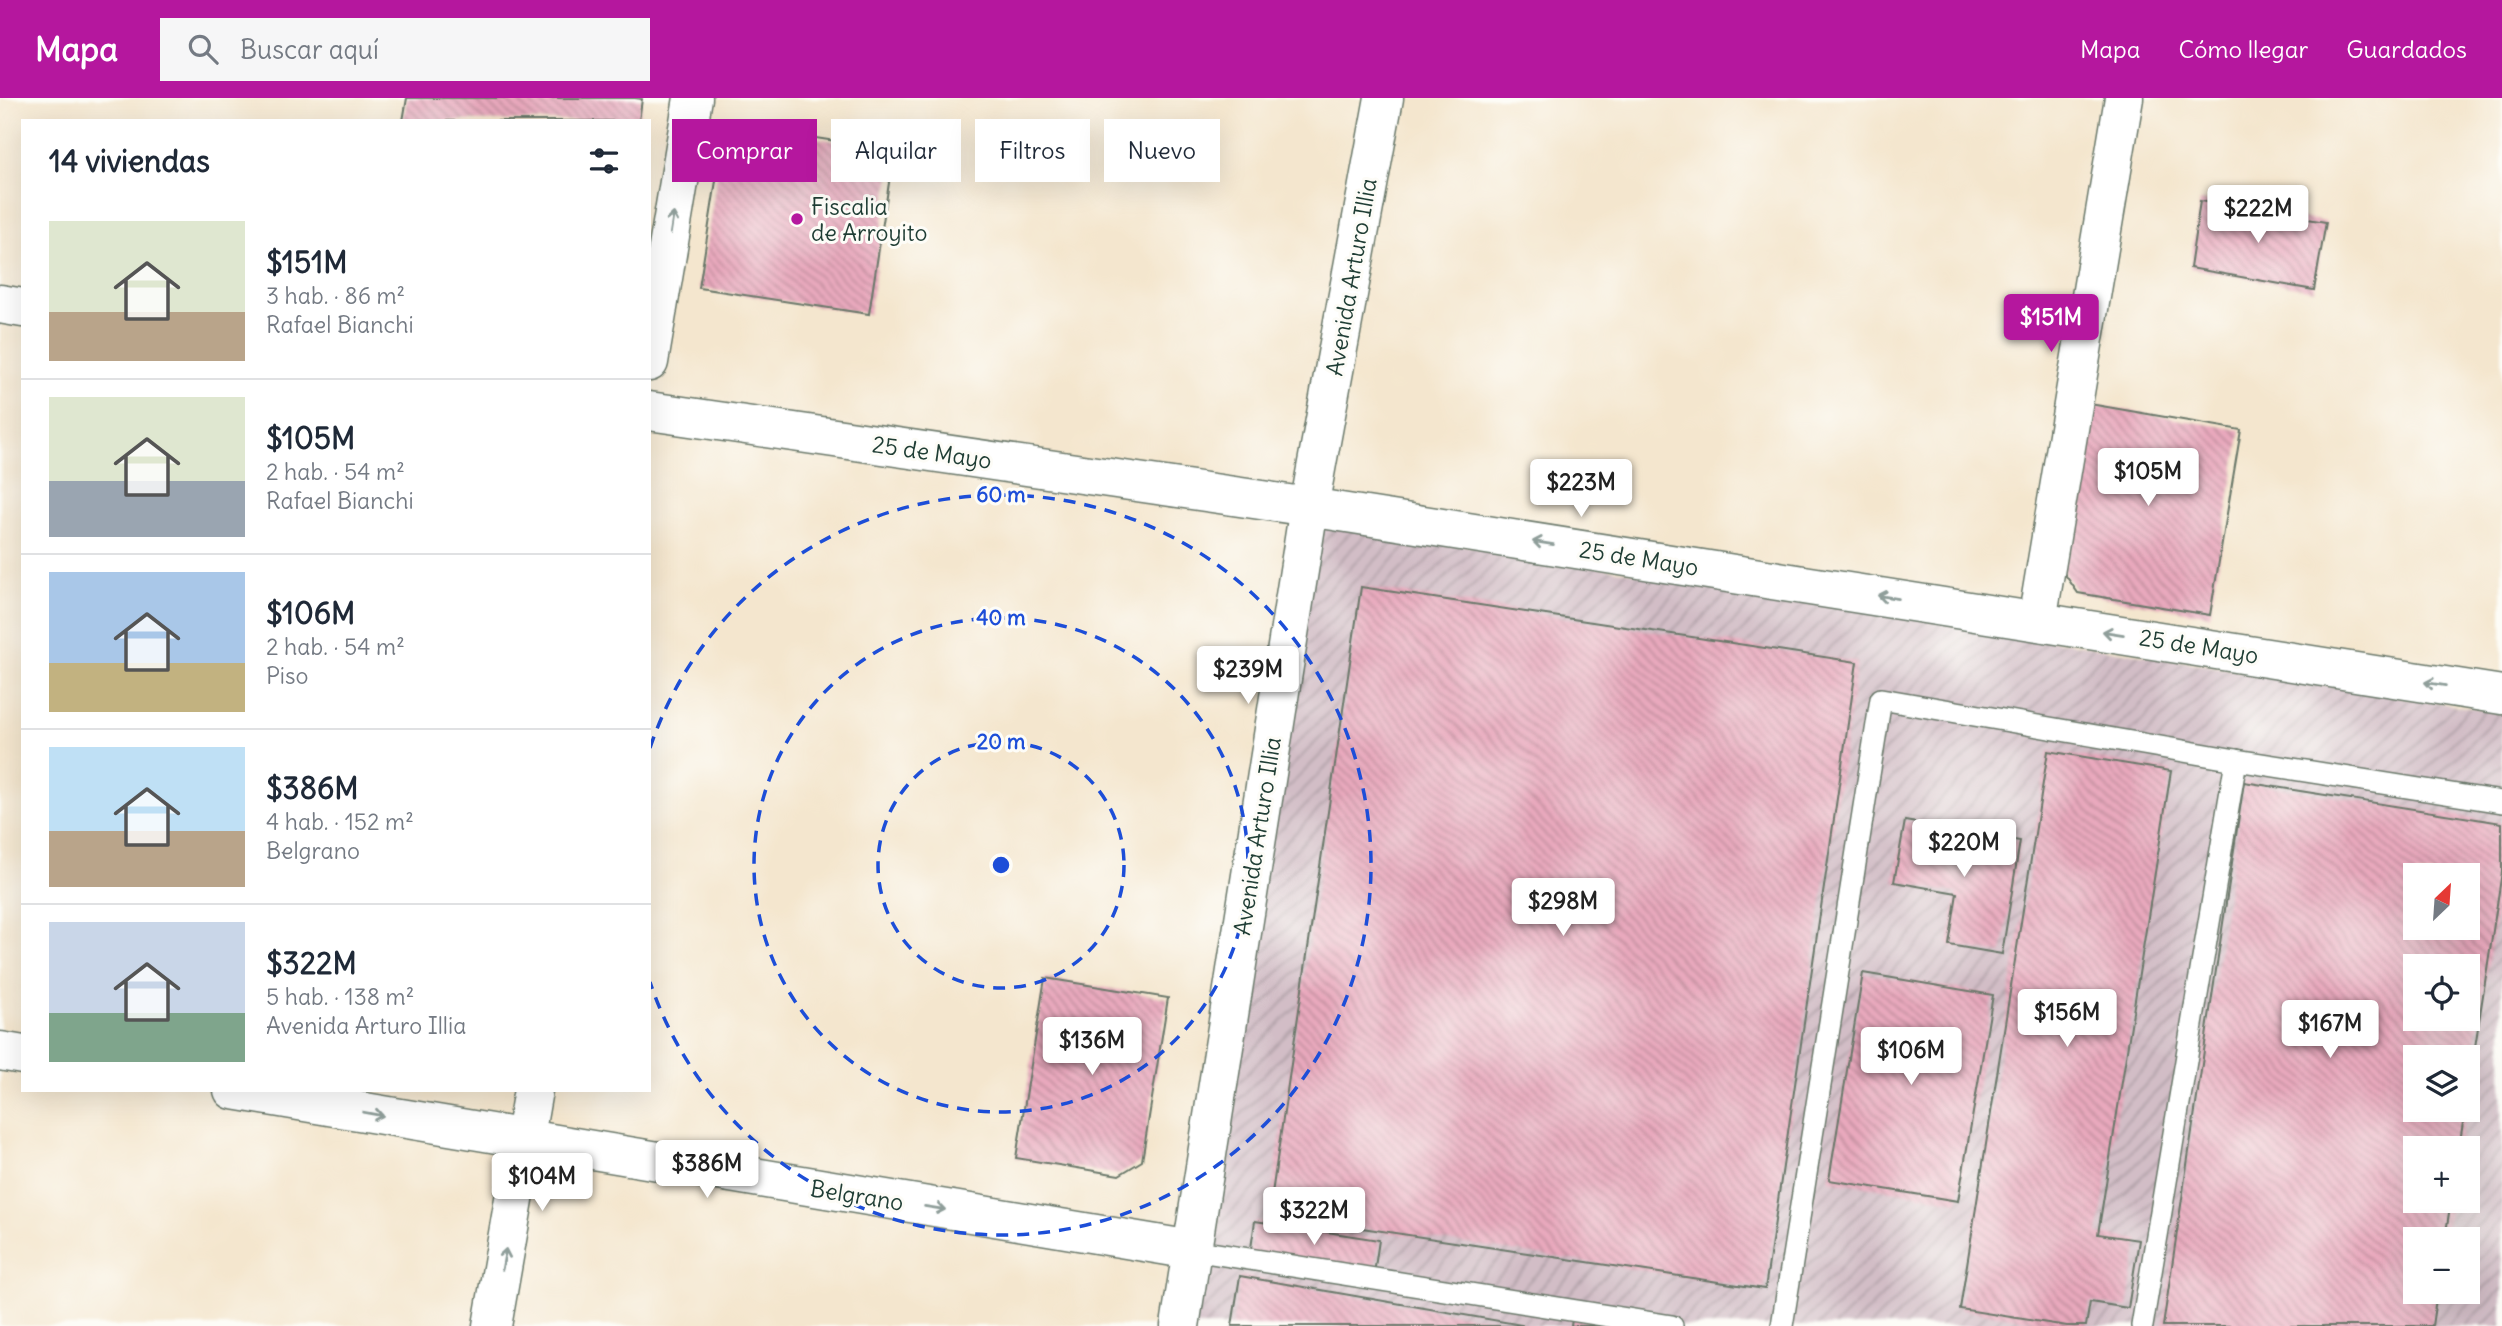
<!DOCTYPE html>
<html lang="es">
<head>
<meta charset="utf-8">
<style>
	body { margin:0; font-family:Delius,sans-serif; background:#f6f6f7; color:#1f2937; height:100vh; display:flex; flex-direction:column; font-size:26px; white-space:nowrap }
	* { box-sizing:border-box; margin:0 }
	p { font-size:23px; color:#747a83 }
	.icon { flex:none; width:38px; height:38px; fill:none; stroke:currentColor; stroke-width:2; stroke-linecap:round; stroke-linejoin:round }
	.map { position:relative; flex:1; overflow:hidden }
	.drawer { position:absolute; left:21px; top:21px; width:630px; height:973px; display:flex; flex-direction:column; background:#fff; border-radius:0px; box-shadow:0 7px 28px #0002 }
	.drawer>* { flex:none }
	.hud { position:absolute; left:672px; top:21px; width:665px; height:63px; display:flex; gap:14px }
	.needle { width:46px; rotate:25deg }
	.controls { position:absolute; left:2403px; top:765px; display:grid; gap:14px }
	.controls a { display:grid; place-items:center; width:77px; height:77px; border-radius:0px; background:#fff; box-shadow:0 7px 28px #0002; font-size:35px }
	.price { position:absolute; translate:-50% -60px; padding:0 16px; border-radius:7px; background:#fff; color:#222; font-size:23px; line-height:46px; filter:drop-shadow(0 2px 4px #0008) }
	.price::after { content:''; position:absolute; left:50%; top:42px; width:21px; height:16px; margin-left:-10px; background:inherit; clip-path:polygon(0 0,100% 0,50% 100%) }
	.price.active { background:#b5179e; color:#fff }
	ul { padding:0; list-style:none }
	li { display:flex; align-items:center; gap:21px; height:175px; padding:0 28px }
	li+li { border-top:2px solid #e0e1e3 }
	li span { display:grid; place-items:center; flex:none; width:196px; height:140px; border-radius:0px; color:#555 }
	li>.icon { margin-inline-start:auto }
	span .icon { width:84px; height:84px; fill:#fffc; stroke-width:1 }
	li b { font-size:30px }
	h2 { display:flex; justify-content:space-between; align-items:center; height:84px; padding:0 28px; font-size:30px }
	.pill { padding:0 24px; border-radius:0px; background:#fff; box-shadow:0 7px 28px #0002; font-size:24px; line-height:63px }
	.pill.active { background:#b5179e; color:#fff }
	header { display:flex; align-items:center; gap:42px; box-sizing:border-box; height:98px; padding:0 35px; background:#b5179e; color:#fff }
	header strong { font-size:33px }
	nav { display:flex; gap:38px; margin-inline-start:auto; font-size:24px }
	.search { width:490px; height:63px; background:#f6f6f7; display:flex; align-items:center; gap:18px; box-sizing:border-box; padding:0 24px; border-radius:0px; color:#747a83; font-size:26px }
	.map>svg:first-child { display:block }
	.industrial { fill:url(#industrial-furrows); fill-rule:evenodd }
	.building { fill:url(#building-back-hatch); fill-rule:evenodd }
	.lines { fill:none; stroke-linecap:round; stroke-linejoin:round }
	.lane-casing { stroke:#6a786a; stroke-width:24 }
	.street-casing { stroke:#6a786a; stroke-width:41 }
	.secondary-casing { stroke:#6a786a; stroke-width:41 }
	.lane { stroke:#fff; stroke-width:21 }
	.street { stroke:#fff; stroke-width:38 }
	.secondary { stroke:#fff; stroke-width:38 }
	.oneway { stroke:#8f9e9a }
	.ring { fill:none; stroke:#1d4ed8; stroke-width:3.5; stroke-dasharray:12 9 }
	.poi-dot { fill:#b5179e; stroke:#fdfcf7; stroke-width:2.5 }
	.labels { text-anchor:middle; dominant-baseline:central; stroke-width:6; stroke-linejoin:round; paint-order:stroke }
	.poi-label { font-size:23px; fill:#1f3d34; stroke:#fdfcf7; text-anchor:start }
	.street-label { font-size:23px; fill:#1f3d34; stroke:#fdfcf7 }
	.centre { fill:#1d4ed8; stroke:#fdfcf7; stroke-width:3.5 }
	.ring-label { font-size:21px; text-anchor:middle; font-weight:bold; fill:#1d4ed8; stroke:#fdfcf7; stroke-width:6; stroke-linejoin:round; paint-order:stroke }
</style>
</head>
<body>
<header>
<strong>Mapa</strong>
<div class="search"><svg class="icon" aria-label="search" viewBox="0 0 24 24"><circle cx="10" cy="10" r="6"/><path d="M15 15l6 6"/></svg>Buscar aquí</div>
<nav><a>Mapa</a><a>Cómo llegar</a><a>Guardados</a></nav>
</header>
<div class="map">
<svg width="2502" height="1228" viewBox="0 0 2502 1228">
	<defs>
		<pattern id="industrial-furrows" width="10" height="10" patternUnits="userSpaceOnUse" patternTransform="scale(1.75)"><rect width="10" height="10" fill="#d2bdc6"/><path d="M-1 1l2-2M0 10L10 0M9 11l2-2" fill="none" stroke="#aa9ba2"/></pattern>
		<pattern id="building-back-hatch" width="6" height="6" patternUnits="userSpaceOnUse" patternTransform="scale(1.75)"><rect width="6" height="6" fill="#e9a9bd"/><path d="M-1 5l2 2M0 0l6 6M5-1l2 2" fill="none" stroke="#bc8b9a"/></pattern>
	</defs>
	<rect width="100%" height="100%" fill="#fdfcf7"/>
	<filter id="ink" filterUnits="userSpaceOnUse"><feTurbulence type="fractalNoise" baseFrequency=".0143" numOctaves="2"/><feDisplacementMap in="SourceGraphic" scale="14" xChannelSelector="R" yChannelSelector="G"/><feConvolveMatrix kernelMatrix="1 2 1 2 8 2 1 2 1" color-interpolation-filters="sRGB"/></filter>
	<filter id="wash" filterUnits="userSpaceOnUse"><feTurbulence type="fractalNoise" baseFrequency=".00686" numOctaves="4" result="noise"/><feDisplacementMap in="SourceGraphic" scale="28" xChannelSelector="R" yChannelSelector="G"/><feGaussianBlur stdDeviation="1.57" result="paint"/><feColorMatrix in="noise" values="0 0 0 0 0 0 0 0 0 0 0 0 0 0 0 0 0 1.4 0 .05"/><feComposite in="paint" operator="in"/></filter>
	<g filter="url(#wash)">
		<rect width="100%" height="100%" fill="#f4e6ce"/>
		<path class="industrial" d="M 1321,424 L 2502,615 L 2502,1228 L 1190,1228 ZM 2415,777 L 2468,777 L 2468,830 L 2415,830 ZM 2415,868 L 2468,868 L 2468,920 L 2415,920 ZM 2415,959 L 2468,959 L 2468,1012 L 2415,1012 ZM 2415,1050 L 2468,1050 L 2468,1102 L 2415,1102 ZM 2415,1141 L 2468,1141 L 2468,1194 L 2415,1194 Z"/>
		<g id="blocks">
			<g class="building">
				<path d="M 407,0 L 635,0 L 642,1 L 639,23 L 403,23 Z"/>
				<path d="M 725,26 L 894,52 L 869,216 L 699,190 Z"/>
				<path d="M 2200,103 L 2326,124 L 2314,192 L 2190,170 Z"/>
				<path d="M 2084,305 L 2241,332 L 2210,517 L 2078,495 L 2057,465 Z"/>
				<path d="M 1361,489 L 1857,564 L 1765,1191 L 1269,1116 Z"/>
				<path d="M 2048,653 L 2171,673 L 2098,1136 L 2139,1142 L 2128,1210 L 2090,1204 L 2086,1228 L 2067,1228 L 1960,1211 Z"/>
				<path d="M 2244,684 L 2502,725 L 2502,774 L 2469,988 L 2468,959 L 2415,959 L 2415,1012 L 2465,1012 L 2459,1050 L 2415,1050 L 2415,1102 L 2451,1102 L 2445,1141 L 2415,1141 L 2415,1194 L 2437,1194 L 2432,1228 L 2163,1228 ZM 2415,777 L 2468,777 L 2468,830 L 2415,830 ZM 2415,868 L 2468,868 L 2468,920 L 2415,920 Z"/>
				<path d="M 1905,723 L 2020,743 L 2002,856 L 1949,847 L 1957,795 L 1894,784 Z"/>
				<path d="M 1863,875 L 1993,897 L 1958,1103 L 1829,1082 Z"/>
				<path d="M 1045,880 L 1168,900 L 1142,1063 L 1119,1077 L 1016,1060 Z"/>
				<path d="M 1255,1123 L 1379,1142 L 1374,1176 L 1250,1157 Z"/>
				<path d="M 1240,1178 L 1522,1227 L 1522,1228 L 1232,1228 Z"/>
				<path d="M 1572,1221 L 1607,1228 L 1571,1228 Z"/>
			</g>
		</g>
	</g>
	<g filter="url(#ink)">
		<use href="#blocks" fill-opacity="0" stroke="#6a786a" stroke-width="2"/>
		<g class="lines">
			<g class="lane-casing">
				<g id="lane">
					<path d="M 1192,1152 L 1672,1228"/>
					<path d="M 1782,1228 L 1881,601 L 2236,662 L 2502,704"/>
					<path d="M 2142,1228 L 2236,662"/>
				</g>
			</g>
			<g class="street-casing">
				<g id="street">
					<path d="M 0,206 L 23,210"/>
					<path d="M 649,264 L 693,0"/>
					<path d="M 649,313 L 1309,409 L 2502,597"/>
					<path d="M 2037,523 L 2124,0"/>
					<path d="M 0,953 L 23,957"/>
					<path d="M 233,992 L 1192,1152"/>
					<path d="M 492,1228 L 533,992"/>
				</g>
			</g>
			<g class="secondary-casing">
				<path id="secondary" d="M 1180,1228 L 1309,409 L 1384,0"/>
			</g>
			<use href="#lane" class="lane"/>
			<use href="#street" class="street"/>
			<use href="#secondary" class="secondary"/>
		</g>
		<defs><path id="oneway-shaft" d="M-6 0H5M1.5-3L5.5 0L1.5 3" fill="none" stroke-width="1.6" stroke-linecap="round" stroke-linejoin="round" transform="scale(1.75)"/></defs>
		<g class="oneway">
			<use href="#oneway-shaft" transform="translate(672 125) rotate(-81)"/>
			<use href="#oneway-shaft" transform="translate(1543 445) rotate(-171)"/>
			<use href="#oneway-shaft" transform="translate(1888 499) rotate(-171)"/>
			<use href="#oneway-shaft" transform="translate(2113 535) rotate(-171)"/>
			<use href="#oneway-shaft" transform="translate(2435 586) rotate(-171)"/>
			<use href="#oneway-shaft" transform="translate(373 1016) rotate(10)"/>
			<use href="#oneway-shaft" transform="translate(935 1110) rotate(9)"/>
			<use href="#oneway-shaft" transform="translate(504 1161) rotate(-80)"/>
		</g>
	</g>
	<g class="ring">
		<circle cx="1001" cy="767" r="123"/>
		<circle cx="1001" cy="767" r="247"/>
		<path d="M650 650A370 370 0 1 1 650 884"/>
	</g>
	<circle class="poi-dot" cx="797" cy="121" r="7"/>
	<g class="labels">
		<g class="poi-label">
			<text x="811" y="108">Fiscalia<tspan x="811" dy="26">de Arroyito</tspan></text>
		</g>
		<g class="street-label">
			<text transform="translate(1351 179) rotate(-80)">Avenida Arturo Illia</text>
			<text transform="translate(932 354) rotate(8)">25 de Mayo</text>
			<text transform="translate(1639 460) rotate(9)">25 de Mayo</text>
			<text transform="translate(2199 548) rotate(9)">25 de Mayo</text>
			<text transform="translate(1257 738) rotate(-81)">Avenida Arturo Illia</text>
			<text transform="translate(857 1097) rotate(9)">Belgrano</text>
		</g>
	</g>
	<circle cx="1001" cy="767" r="10" class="centre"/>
	<g class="ring-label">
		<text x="1001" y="404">60 m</text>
		<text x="1001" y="527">40 m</text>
		<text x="1001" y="651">20 m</text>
	</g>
</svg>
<div class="controls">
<a><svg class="needle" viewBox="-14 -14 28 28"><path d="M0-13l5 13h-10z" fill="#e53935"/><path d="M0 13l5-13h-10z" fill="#747a83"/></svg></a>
<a><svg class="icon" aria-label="locate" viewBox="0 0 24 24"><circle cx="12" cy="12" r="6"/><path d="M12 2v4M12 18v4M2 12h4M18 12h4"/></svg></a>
<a><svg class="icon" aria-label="layers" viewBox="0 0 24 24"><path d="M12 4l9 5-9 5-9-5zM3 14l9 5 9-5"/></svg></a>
<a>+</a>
<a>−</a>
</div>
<b class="price" style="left:2258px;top:147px">$222M</b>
<b class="price active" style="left:2051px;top:256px">$151M</b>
<b class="price" style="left:2148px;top:410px">$105M</b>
<b class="price" style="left:1581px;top:421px">$223M</b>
<b class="price" style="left:1248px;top:608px">$239M</b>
<b class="price" style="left:1964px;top:781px">$220M</b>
<b class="price" style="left:1563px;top:840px">$298M</b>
<b class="price" style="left:2067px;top:951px">$156M</b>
<b class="price" style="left:2330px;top:962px">$167M</b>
<b class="price" style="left:1092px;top:979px">$136M</b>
<b class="price" style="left:1911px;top:989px">$106M</b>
<b class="price" style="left:707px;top:1102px">$386M</b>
<b class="price" style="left:542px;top:1115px">$104M</b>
<b class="price" style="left:1314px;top:1149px">$322M</b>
<div class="hud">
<a class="pill active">Comprar</a>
<a class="pill">Alquilar</a>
<a class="pill">Filtros</a>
<a class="pill">Nuevo</a>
</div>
<section class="drawer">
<h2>14 viviendas<svg class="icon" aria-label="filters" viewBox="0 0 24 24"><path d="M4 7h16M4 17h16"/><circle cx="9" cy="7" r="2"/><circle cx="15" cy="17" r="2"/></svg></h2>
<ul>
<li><span style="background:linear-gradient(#dfe7d0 65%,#b9a48a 0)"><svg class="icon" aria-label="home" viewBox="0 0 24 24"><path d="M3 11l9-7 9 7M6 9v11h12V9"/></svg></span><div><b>$151M</b><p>3 hab. · 86 m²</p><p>Rafael Bianchi</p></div></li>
<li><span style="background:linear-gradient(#dfe7d0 60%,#9aa5b1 0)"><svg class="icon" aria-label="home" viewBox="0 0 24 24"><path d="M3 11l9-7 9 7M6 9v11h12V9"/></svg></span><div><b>$105M</b><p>2 hab. · 54 m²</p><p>Rafael Bianchi</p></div></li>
<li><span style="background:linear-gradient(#a9c7e8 65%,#c2b280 0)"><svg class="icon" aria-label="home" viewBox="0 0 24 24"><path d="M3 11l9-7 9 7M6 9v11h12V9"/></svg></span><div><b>$106M</b><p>2 hab. · 54 m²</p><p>Piso</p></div></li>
<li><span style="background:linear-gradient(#bfe0f5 60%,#b9a48a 0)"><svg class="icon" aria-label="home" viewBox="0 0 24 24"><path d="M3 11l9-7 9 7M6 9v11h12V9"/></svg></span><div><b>$386M</b><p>4 hab. · 152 m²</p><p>Belgrano</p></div></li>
<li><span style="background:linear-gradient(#c9d6e8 65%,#7fa58c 0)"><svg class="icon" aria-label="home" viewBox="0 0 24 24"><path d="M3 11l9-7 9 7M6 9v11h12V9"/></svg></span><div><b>$322M</b><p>5 hab. · 138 m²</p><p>Avenida Arturo Illia</p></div></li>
</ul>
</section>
</div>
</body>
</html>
